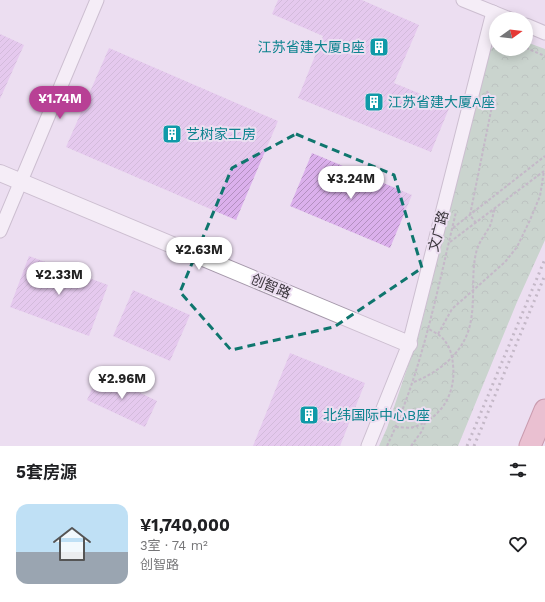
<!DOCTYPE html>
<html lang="zh">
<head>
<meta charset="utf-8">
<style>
	body { margin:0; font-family:"Work Sans","Noto Sans SC",sans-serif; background:#f6f6f6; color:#202124; height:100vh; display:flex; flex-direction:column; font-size:15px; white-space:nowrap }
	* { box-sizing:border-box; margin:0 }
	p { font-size:13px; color:#757577 }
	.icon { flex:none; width:22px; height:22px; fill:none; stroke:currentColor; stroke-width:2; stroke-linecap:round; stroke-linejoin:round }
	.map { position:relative; height:446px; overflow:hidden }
	.sheet { display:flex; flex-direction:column; background:#fff; flex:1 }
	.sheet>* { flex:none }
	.needle { width:26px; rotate:75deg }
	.controls { position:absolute; left:489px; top:12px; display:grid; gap:8px }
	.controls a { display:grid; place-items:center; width:44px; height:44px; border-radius:50%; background:#fff; box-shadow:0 2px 10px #0003; font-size:20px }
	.price { position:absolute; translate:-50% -34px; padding:0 9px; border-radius:14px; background:#fff; color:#222; font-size:13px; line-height:26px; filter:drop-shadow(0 1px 2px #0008) }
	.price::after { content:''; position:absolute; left:50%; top:24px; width:12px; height:9px; margin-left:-6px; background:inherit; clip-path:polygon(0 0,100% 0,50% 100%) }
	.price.on { background:#b84095; color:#fff }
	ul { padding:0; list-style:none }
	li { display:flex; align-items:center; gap:12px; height:100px; padding:0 16px }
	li+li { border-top:1px solid #e0e0e0 }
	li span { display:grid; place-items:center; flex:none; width:112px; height:80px; border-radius:12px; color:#555 }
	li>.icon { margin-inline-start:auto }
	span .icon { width:48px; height:48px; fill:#fffc; stroke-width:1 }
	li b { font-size:17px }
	h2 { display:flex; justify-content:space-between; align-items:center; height:48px; padding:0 16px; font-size:17px }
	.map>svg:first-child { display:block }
	.park { fill:url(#park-crowns) }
	.building { fill:url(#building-hatch) }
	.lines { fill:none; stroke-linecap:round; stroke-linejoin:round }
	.minor-casing { stroke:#a598aa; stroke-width:15 }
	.tertiary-casing { stroke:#a598aa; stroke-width:18 }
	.primary-casing { stroke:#9f4c60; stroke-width:23 }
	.path { stroke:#948a98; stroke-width:2; stroke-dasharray:3 2; stroke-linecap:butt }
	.minor { stroke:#fff; stroke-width:13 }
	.tertiary { stroke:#fff; stroke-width:16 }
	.primary { stroke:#e69bab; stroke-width:21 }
	.rail { stroke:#928996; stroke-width:3; stroke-dasharray:2 4; stroke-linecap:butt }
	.marked { fill:none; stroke:#0f766e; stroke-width:3; stroke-dasharray:8 5; stroke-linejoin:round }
	.labels { text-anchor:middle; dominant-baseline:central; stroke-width:4; stroke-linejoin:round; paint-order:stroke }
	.culture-label { font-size:14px; fill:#0d838f; stroke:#ecdef1; text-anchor:start }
	.street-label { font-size:14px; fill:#3a353c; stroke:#ecdef1 }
</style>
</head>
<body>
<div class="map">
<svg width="545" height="446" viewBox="0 0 545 446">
	<defs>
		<pattern id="park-crowns" width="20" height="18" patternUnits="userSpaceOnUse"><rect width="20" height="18" fill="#9fc7a4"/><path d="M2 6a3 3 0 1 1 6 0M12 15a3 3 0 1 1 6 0" fill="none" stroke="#83a287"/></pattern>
		<pattern id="building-hatch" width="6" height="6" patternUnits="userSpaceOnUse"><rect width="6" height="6" fill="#dbb0ec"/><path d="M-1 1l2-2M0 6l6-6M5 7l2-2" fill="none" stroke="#b390c0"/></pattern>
	</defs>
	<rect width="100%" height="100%" fill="#ecdef1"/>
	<path class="park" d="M 526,42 L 545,49 L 545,240 L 517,302 L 458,446 L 379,446 L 387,428 L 420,330 L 488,53 L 496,44 L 496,49 L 526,49 Z"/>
	<g class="building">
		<path d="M 278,0 L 362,0 L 419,25 L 394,83 L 450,106 L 431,152 L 298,98 L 323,36 L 272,14 Z"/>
		<path d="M 0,34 L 24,45 L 0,99 Z"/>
		<path d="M 109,48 L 278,121 L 236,220 L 66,147 Z"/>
		<path d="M 312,153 L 412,195 L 390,248 L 290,206 Z"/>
		<path d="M 29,256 L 108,285 L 89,336 L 10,307 Z"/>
		<path d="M 133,290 L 190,315 L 170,361 L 113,336 Z"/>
		<path d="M 290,353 L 365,383 L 340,446 L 253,446 Z"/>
		<path d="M 99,373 L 157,401 L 145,427 L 87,400 Z"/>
	</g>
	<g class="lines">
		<g class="minor-casing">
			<g id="minor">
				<path d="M 463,0 L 510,19"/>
				<path d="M 526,25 L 545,33"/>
				<path d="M 0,231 L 97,0"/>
				<path d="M 368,446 L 409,344 L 493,12"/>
			</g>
		</g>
		<g class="tertiary-casing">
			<path id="tertiary" d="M 0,173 L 409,344"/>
		</g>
		<g class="primary-casing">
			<path id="primary" d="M 530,446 L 545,410"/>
		</g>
		<g class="path">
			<path d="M 526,48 L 545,56"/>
			<path d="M 476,223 L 470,215 L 493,101 L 486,90"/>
			<path d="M 453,228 L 545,156"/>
			<path d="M 450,242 L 544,171"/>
			<path d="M 438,334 L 452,309 L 505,262 L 517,247 L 530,220 L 540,196 L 544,171"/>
			<path d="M 414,382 C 441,371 466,351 471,320 C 475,298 471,275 476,253 C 478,243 485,235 490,226 C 492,221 493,214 495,208"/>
			<path d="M 396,427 C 402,427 411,429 417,426 C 443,416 456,392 453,365 C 452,353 449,343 439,335 C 436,333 432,331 429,329"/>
			<path d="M 387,446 C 422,372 437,291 456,212"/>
			<path d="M 411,446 L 422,431 L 425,423"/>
		</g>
		<use href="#minor" class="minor"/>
		<use href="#tertiary" class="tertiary"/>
		<use href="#primary" class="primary"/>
		<g class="rail">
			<path d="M 467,446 L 545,259"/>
			<path d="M 474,446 L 545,275"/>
		</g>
	</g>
	<path d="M0 0H545V446H0ZM 296,134 L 394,175 L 422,268 L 334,327 L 231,350 L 180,292 L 232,168 Z" fill="#ecdef1" fill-opacity=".55" fill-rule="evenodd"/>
	<path class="marked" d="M 296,134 L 394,175 L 422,268 L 334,327 L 231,350 L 180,292 L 232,168 Z"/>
	<defs>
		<g id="building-square" transform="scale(1)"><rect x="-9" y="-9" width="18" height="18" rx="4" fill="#0f9aa8" stroke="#ecdef1"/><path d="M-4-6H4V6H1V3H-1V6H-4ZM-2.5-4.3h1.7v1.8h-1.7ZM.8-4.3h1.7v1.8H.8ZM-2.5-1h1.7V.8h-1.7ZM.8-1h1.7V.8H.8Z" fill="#fff"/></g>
	</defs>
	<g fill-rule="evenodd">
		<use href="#building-square" x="379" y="47"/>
		<use href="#building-square" x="374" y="102"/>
		<use href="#building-square" x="172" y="134"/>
		<use href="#building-square" x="309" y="415"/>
	</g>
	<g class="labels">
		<g class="culture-label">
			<text x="365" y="47" text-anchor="end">江苏省建大厦B座</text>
			<text x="388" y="102">江苏省建大厦A座</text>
			<text x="186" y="134">艺树家工房</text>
			<text x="323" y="415">北纬国际中心B座</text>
		</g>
		<g class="street-label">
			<text transform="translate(438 231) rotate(-75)">文广路</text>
			<text transform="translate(271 286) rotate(23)">创智路</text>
		</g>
	</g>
</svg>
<div class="controls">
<a><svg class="needle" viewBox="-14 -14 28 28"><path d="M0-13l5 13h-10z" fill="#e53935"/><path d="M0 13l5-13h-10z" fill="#757577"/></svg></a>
</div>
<b class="price on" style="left:60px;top:120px">¥1.74M</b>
<b class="price" style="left:351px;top:200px">¥3.24M</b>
<b class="price" style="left:199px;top:271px">¥2.63M</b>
<b class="price" style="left:59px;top:296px">¥2.33M</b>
<b class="price" style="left:122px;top:400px">¥2.96M</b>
</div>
<section class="sheet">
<h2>5套房源<svg class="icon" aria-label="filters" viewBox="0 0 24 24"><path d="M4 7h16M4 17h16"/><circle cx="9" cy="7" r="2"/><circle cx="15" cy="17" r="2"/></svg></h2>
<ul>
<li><span style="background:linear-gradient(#bfe0f5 60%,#9aa5b1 0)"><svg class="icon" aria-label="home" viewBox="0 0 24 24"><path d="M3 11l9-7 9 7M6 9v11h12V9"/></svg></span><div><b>¥1,740,000</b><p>3室 · 74 m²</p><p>创智路</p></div><svg class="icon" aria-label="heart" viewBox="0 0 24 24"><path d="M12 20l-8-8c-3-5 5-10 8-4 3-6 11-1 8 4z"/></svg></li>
</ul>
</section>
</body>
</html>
